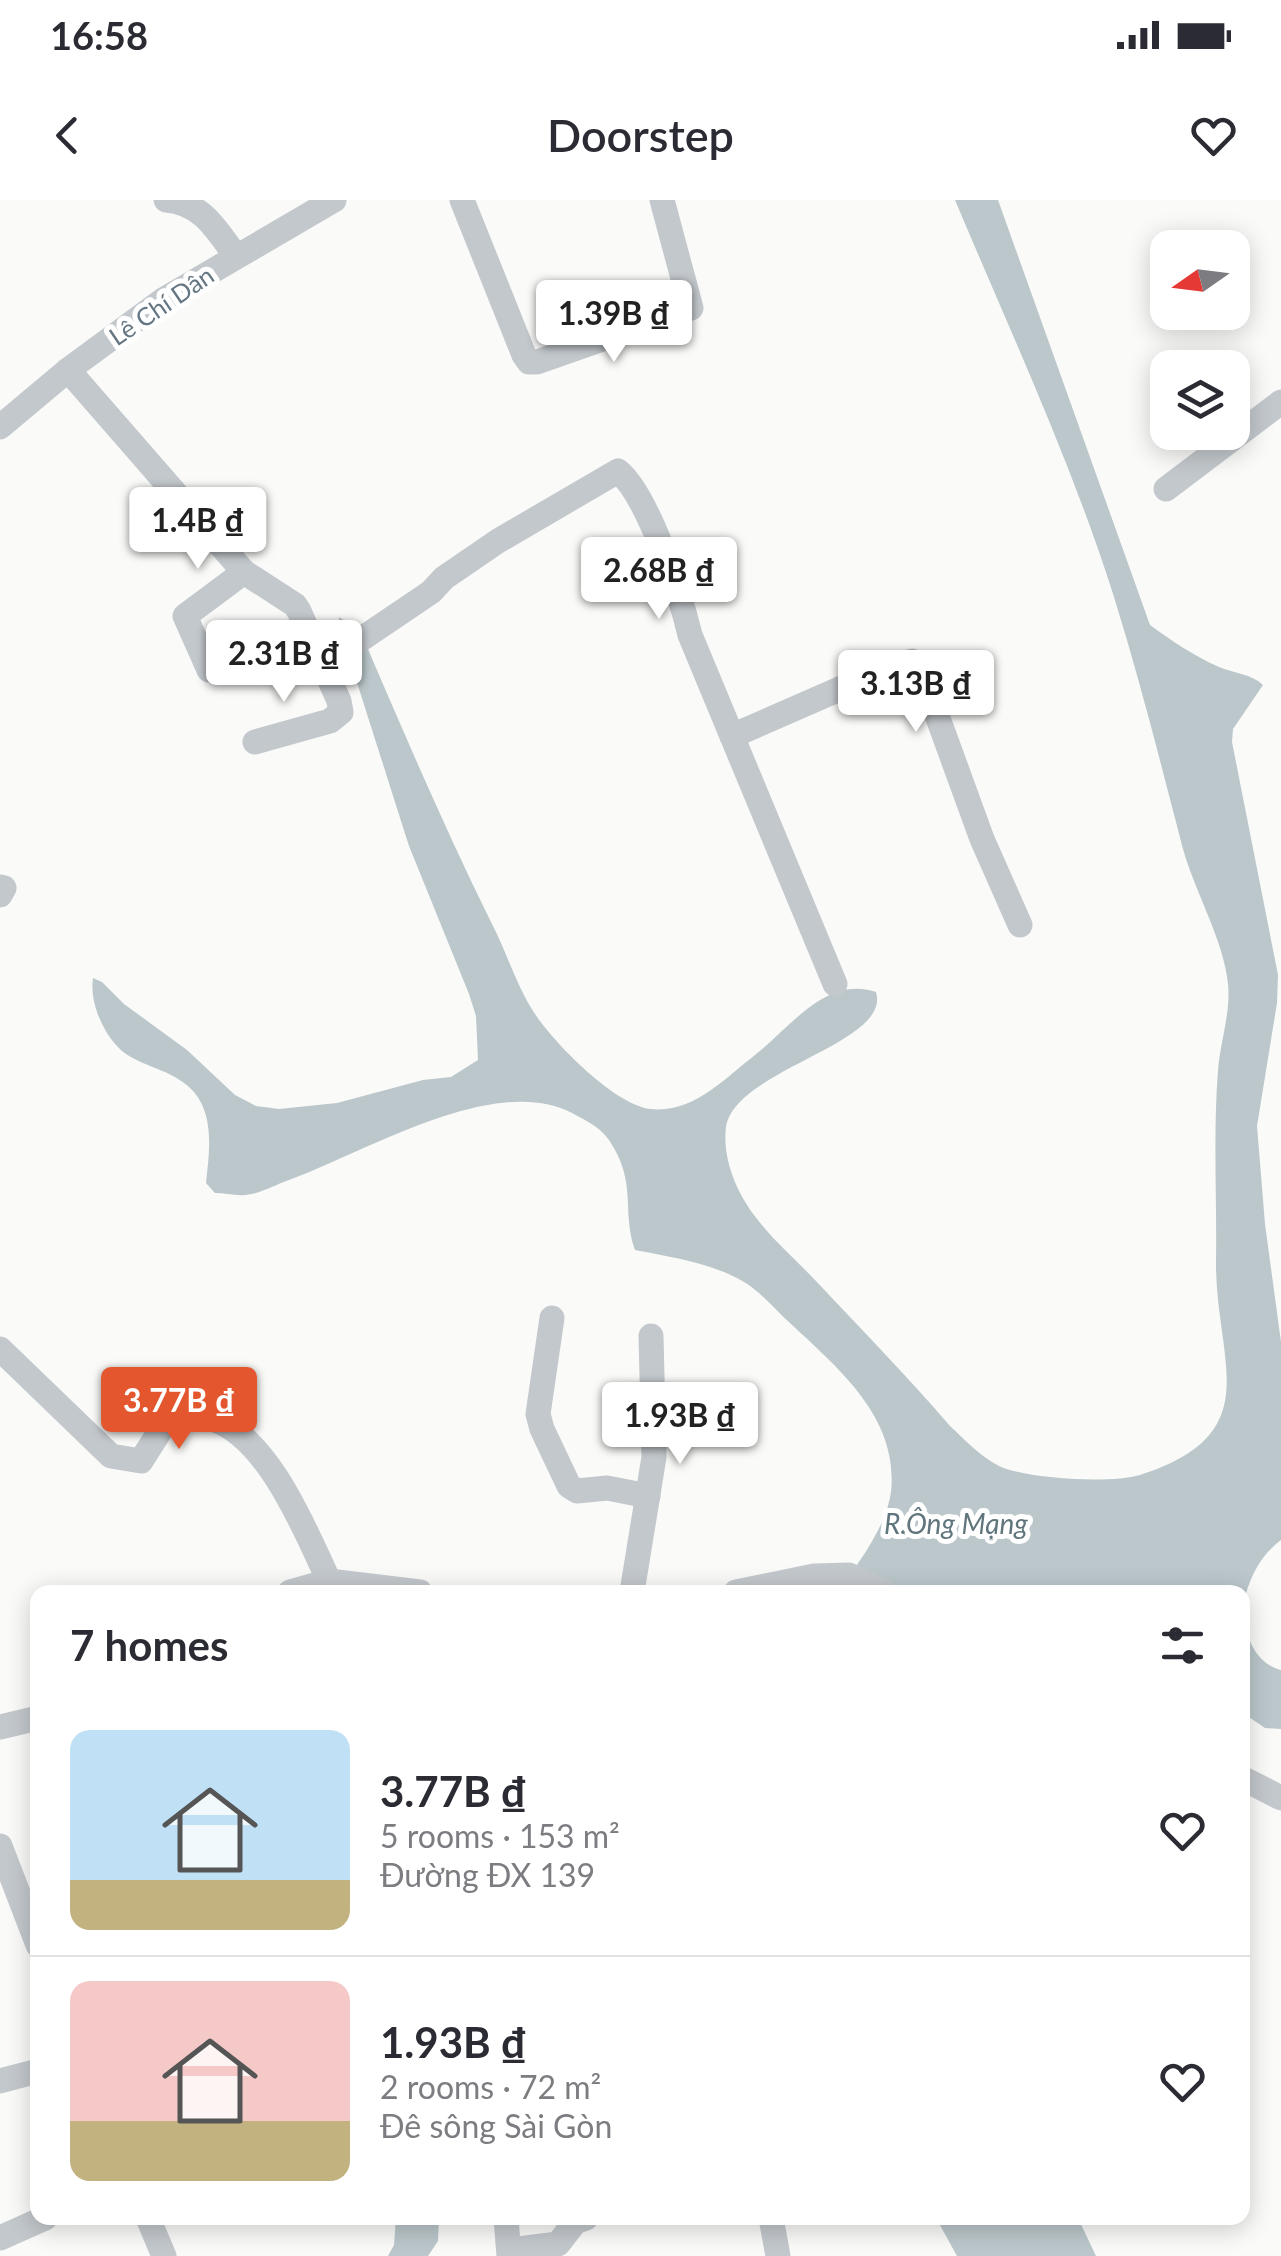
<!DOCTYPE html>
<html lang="en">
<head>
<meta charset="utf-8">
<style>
	body { margin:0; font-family:Lato,sans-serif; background:#f2f2f3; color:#2b2b33; height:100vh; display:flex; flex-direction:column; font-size:38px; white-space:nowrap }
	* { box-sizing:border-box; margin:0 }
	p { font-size:32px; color:#7c7c81 }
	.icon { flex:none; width:55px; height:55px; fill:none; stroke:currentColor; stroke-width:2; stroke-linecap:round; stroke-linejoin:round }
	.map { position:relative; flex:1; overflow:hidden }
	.details { position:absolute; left:30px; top:1385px; width:1220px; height:640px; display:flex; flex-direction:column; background:#fff; border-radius:20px; box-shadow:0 5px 25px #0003 }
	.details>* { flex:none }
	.needle { width:65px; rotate:256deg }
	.controls { position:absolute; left:1150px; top:30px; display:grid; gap:20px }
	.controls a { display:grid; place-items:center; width:100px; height:100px; border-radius:20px; background:#fff; box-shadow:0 5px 25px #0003; font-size:50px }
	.price { position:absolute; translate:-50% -85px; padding:0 22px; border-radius:10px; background:#fff; color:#222; font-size:32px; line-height:65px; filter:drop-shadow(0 2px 5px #0008) }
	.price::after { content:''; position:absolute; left:50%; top:60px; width:30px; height:22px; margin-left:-15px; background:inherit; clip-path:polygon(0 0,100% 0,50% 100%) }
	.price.current { background:#e4572e; color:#fff }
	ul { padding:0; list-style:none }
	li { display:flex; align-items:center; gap:30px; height:250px; padding:0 40px }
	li+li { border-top:2px solid #e1e1e2 }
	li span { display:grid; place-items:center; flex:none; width:280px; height:200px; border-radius:20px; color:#555 }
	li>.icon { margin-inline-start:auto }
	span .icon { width:120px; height:120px; fill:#fffc; stroke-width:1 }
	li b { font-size:42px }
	h2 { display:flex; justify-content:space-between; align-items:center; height:120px; padding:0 40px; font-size:42px }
	.status { display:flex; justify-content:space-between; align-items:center; height:70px; padding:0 50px; background:#fff; direction:ltr }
	.status svg { height:28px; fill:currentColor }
	header { display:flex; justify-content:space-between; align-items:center; height:130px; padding:0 40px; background:#fff; font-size:45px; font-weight:600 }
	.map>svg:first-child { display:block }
	.water { fill:#bbc7cb }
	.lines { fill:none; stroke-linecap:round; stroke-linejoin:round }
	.minor { stroke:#c3c8cc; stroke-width:25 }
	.labels { text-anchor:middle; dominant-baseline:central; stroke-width:10; stroke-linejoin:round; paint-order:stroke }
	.street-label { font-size:25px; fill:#657683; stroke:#fff }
	.water-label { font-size:28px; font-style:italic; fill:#60757c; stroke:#fff }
</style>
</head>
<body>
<div class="status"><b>16:58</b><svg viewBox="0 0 49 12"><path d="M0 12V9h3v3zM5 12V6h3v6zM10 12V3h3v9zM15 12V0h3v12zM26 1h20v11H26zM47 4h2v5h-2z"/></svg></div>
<header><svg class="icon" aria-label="back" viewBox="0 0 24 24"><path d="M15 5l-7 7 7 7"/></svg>Doorstep<svg class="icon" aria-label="heart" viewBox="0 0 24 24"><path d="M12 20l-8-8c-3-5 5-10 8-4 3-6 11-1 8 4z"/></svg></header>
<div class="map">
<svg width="1281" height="2056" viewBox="0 0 1281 2056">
	<rect width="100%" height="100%" fill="#fafaf8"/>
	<g class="water">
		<path d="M 955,0 L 998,0 L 1150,425 C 1172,441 1194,456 1219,467 C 1233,473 1252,474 1263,485 L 1233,529 L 1232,542 L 1278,775 L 1277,803 L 1257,926 L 1265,1024 L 1281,1142 L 1281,1340 C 1259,1357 1250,1377 1243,1404 L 1242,1392 L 838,1392 C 858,1363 886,1328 891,1292 C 899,1218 839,1169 790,1123 C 775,1110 761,1092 744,1082 C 712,1063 671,1057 635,1050 C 621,1010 638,983 609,940 C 600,927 585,920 572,913 C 496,872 364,953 289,980 C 275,985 259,994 245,995 C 236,996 224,993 215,993 L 206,983 C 209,954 215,917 194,892 C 176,871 147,868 126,854 C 105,839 89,803 93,778 L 102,782 L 124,804 L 187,850 L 235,895 L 256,906 L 279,909 L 337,903 L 423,880 L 451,877 L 478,860 L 476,816 L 469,794 L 409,646 L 339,426 L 339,417 L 361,433 C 403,531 445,629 492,724 C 507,753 517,787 535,814 C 555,844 614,904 650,909 C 693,914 725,878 755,855 C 791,827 826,775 876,792 C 892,844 735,869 726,927 C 722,959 737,994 757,1019 C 774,1041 796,1060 815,1080 C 860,1128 907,1176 950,1226 C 965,1240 980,1256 999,1266 C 1026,1279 1111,1284 1140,1275 C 1270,1233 1215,1162 1216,1061 C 1217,998 1213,934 1218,871 C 1220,842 1231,813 1228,784 C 1224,741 1195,692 1183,649 C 1161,565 1140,480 1114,397 C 1071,261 1010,131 955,0 Z"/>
		<path d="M 1243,1417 C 1248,1441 1256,1463 1281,1470 L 1281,1529 L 1265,1528 L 1243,1513 Z"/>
		<path d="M 396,2018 L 439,2018 L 438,2041 L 428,2056 L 388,2056 L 394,2045 Z"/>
		<path d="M 936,2018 L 1078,2018 L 1096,2056 L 957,2056 Z"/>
	</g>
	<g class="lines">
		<g class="minor">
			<path d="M 166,0 C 202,3 216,29 235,55"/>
			<path d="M 462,0 L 524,155 L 529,162 L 537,162 L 691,108 L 662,0"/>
			<path d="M 68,170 L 244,372 L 295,405 L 299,411 L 339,501 L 341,512 L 330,521 L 255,542"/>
			<path d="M 0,227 L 68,170 L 163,100 L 334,0"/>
			<path d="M 1166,289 L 1281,202"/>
			<path d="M 323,465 L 431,392 L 444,378 L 498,341 L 618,271 C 648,295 681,397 690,435 L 835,784"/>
			<path d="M 209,470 L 185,416 L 244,372"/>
			<path d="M 732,536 L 890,467 L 912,461 L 919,466 L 982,639 L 1020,725"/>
			<path d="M 0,687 L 4,688 L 0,695"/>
			<path d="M 552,1118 L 538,1214 L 542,1229 L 569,1286 L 577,1291 L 607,1288 L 648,1296"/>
			<path d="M 0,1149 L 111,1256 L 141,1261 L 165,1223 C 180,1220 197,1215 212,1219 C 268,1236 306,1332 329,1381"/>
			<path d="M 290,1392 L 329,1381 L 420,1392"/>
			<path d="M 632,1392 L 654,1257 L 651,1136"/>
			<path d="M 736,1392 L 814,1376 L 849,1375 L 884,1392"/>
			<path d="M 0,1527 L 38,1518"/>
			<path d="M 1242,1578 L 1281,1598"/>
			<path d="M 0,1646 L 38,1745"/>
			<path d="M 0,1881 L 38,1871"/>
			<path d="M 148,2018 L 164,2056"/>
			<path d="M 506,2018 L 509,2056"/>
			<path d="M 771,2018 L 778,2056"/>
			<path d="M 0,2038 L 45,2018"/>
			<path d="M 509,2050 L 558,2044 L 575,2022 L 586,2018"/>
		</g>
	</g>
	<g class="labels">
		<g class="street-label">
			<text transform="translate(161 105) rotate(-34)">Lê Chí Dân</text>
		</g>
		<g class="water-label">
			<text x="956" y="1323">R.Ông Mạng</text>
		</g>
	</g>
</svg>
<div class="controls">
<a><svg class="needle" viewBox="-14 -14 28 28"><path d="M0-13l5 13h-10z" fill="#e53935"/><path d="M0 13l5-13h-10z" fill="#7c7c81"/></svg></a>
<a><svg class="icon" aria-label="layers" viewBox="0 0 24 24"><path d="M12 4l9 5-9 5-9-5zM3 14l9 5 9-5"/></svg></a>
</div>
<b class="price" style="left:614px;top:165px">1.39B ₫</b>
<b class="price" style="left:198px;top:372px">1.4B ₫</b>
<b class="price" style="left:659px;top:422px">2.68B ₫</b>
<b class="price" style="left:284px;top:505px">2.31B ₫</b>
<b class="price" style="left:916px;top:535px">3.13B ₫</b>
<b class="price current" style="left:179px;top:1252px">3.77B ₫</b>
<b class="price" style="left:680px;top:1267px">1.93B ₫</b>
<section class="details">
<h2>7 homes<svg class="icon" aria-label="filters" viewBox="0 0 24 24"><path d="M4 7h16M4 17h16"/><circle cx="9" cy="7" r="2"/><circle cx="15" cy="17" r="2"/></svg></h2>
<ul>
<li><span style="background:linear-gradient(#bfe0f5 75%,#c2b280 0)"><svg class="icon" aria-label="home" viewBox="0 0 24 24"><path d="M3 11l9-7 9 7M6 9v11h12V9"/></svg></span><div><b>3.77B ₫</b><p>5 rooms · 153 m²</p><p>Đường ĐX 139</p></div><svg class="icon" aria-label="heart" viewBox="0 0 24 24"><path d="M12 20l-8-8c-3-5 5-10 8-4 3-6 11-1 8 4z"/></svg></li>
<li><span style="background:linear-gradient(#f6c9c9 70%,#c2b280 0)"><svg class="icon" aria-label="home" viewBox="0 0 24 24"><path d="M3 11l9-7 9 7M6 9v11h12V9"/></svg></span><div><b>1.93B ₫</b><p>2 rooms · 72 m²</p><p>Đê sông Sài Gòn</p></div><svg class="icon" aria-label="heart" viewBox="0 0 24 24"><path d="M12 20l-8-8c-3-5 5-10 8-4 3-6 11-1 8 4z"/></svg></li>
</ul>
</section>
</div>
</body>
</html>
